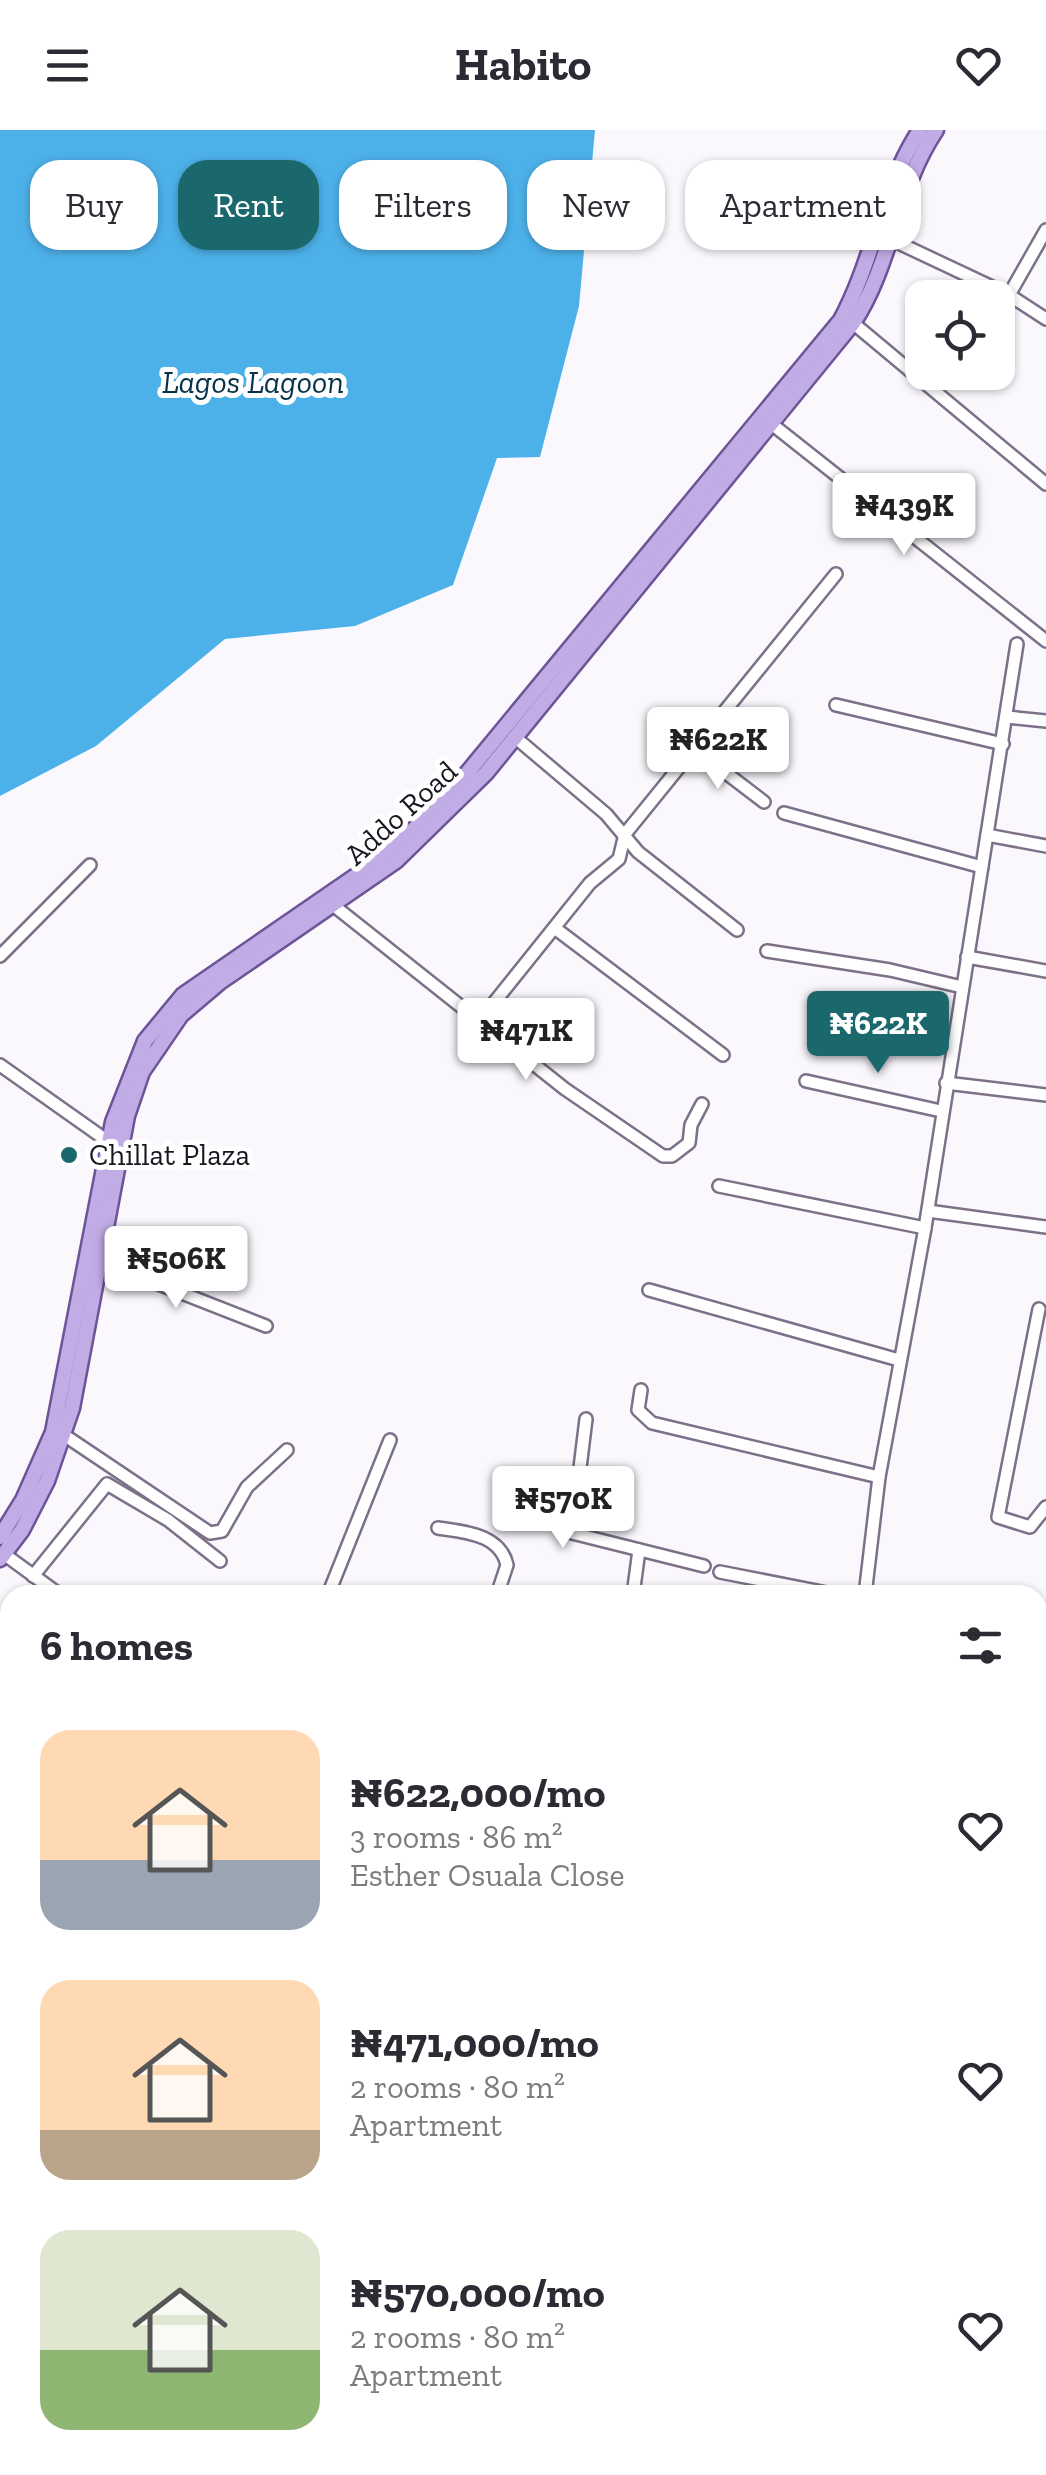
<!DOCTYPE html>
<html lang="en">
<head>
<meta charset="utf-8">
<style>
	body { margin:0; font-family:"Zilla Slab",serif; background:#f7f7f7; color:#2b2b33; height:100vh; display:flex; flex-direction:column; font-size:38px; white-space:nowrap }
	* { box-sizing:border-box; margin:0 }
	p { font-size:32px; color:#7c7c81 }
	.icon { flex:none; width:55px; height:55px; fill:none; stroke:currentColor; stroke-width:2; stroke-linecap:round; stroke-linejoin:round }
	.map { position:relative; flex:1; overflow:hidden }
	.drawer { position:absolute; left:0px; top:1455px; width:1048px; height:890px; display:flex; flex-direction:column; background:#fff; border-radius:30px 30px 0 0; box-shadow:0 2px 8px #0004 }
	.drawer>* { flex:none }
	.guide { position:absolute; left:30px; top:30px; width:988px; height:90px; display:flex; gap:20px }
	.fabs { position:absolute; left:905px; top:150px; display:grid; gap:20px }
	.fabs a { display:grid; place-items:center; width:110px; height:110px; border-radius:20px; background:#fff; box-shadow:0 2px 8px #0004; font-size:50px }
	.price { position:absolute; translate:-50% -85px; padding:0 22px; border-radius:10px; background:#fff; color:#222; font-size:32px; line-height:65px; filter:drop-shadow(0 2px 5px #0008) }
	.price::after { content:''; position:absolute; left:50%; top:60px; width:30px; height:22px; margin-left:-15px; background:inherit; clip-path:polygon(0 0,100% 0,50% 100%) }
	.price.active { background:#1b686c; color:#fff }
	ul { padding:0; list-style:none }
	li { display:flex; align-items:center; gap:30px; height:250px; padding:0 40px }
	li span { display:grid; place-items:center; flex:none; width:280px; height:200px; border-radius:30px; color:#555 }
	li>.icon { margin-inline-start:auto }
	span .icon { width:120px; height:120px; fill:#fffc; stroke-width:1 }
	li b { font-size:42px }
	h2 { display:flex; justify-content:space-between; align-items:center; height:120px; padding:0 40px; font-size:42px }
	.tag { padding:0 35px; border-radius:30px; background:#fff; box-shadow:0 2px 8px #0004; font-size:35px; line-height:90px }
	.tag.active { background:#1b686c; color:#fff }
	header { display:flex; justify-content:space-between; align-items:center; height:130px; padding:0 40px; background:#fff; font-size:45px; font-weight:700 }
	.map>svg:first-child { display:block }
	.water { fill:#4db1e9 }
	.lines { fill:none; stroke-linecap:round; stroke-linejoin:round }
	.minor-casing { stroke:#7c7188; stroke-width:16 }
	.major-casing { stroke:#6d5496; stroke-width:19 }
	.highway-casing { stroke:#6d5496; stroke-width:22 }
	.minor { stroke:#fff; stroke-width:11 }
	.major { stroke:#c2ace6; stroke-width:14 }
	.highway { stroke:#9a75d6; stroke-width:18 }
	.poi-dot { fill:#1b686c; stroke:#fff; stroke-width:4 }
	.labels { text-anchor:middle; dominant-baseline:central; stroke-width:10; stroke-linejoin:round; paint-order:stroke }
	.street-label { font-size:30px; fill:#1a161f; stroke:#fff }
	.poi-label { font-size:30px; fill:#1a161f; stroke:#fff; text-anchor:start }
	.water-label { font-size:32px; font-style:italic; fill:#063349; stroke:#fff }
</style>
</head>
<body>
<header><svg class="icon" aria-label="menu" viewBox="0 0 24 24"><path d="M4 6h16M4 12h16M4 18h16"/></svg>Habito<svg class="icon" aria-label="heart" viewBox="0 0 24 24"><path d="M12 20l-8-8c-3-5 5-10 8-4 3-6 11-1 8 4z"/></svg></header>
<div class="map">
<svg width="1046" height="2345" viewBox="0 0 1046 2345">
	<rect width="100%" height="100%" fill="#faf7fd"/>
	<path class="water" d="M 0,0 L 595,0 L 579,176 L 540,327 L 497,328 L 453,455 L 355,496 L 225,509 L 96,616 L 0,666 Z"/>
	<g class="lines">
		<g class="minor-casing">
			<g id="minor">
				<path d="M 888,108 L 1009,165 L 1046,189"/>
				<path d="M 1009,165 L 1046,100"/>
				<path d="M 853,193 L 1046,354"/>
				<path d="M 773,295 L 1046,511"/>
				<path d="M 836,575 L 1003,614"/>
				<path d="M 1007,587 L 1046,591"/>
				<path d="M 516,608 L 606,684 L 638,722 L 737,800"/>
				<path d="M 696,620 L 764,672"/>
				<path d="M 784,683 L 982,737"/>
				<path d="M 987,705 L 1046,716"/>
				<path d="M 333,775 L 565,959 L 663,1026 L 672,1026 L 689,1013 L 691,995 L 702,974"/>
				<path d="M 556,799 L 723,925"/>
				<path d="M 767,821 L 890,840 L 962,857"/>
				<path d="M 0,826 L 90,735"/>
				<path d="M 967,827 L 1046,841"/>
				<path d="M 481,889 L 590,753 L 619,729 L 625,704 L 836,444"/>
				<path d="M 0,935 L 109,1012"/>
				<path d="M 806,951 L 941,981"/>
				<path d="M 946,953 L 1046,965"/>
				<path d="M 719,1056 L 925,1098"/>
				<path d="M 928,1081 L 1046,1097"/>
				<path d="M 100,1131 L 266,1196"/>
				<path d="M 649,1160 L 899,1230"/>
				<path d="M 1039,1179 L 998,1387 L 1030,1397 L 1046,1377"/>
				<path d="M 641,1260 L 638,1280 L 652,1293 L 879,1347"/>
				<path d="M 586,1289 L 572,1403 L 704,1436"/>
				<path d="M 64,1305 L 210,1403 L 222,1401 L 247,1357 L 287,1320"/>
				<path d="M 438,1398 C 465,1402 500,1404 507,1435 L 497,1465"/>
				<path d="M 4,1424 L 60,1465"/>
				<path d="M 720,1442 L 837,1465"/>
				<path d="M 33,1446 L 107,1354 L 168,1390 L 220,1431"/>
				<path d="M 328,1465 L 390,1310"/>
				<path d="M 633,1465 L 639,1420"/>
				<path d="M 865,1465 L 879,1347 L 925,1098 L 1017,514"/>
				<path d="M 0,1600 L 10,1606"/>
				<path d="M 1038,1601 L 1046,1599"/>
				<path d="M 0,1653 L 10,1640"/>
				<path d="M 1038,1713 L 1046,1717"/>
				<path d="M 0,1756 L 10,1759"/>
				<path d="M 1038,1845 L 1046,1848"/>
				<path d="M 0,1862 L 10,1865"/>
				<path d="M 0,1971 L 10,1937"/>
				<path d="M 1038,1985 L 1046,1988"/>
				<path d="M 1038,2100 L 1046,2099"/>
				<path d="M 1038,2236 L 1046,2235"/>
				<path d="M 0,2250 L 10,2250"/>
				<path d="M 718,2335 L 719,2345"/>
				<path d="M 739,2335 L 740,2345"/>
			</g>
		</g>
		<g class="major-casing">
			<g id="major">
				<path d="M 0,1407 L 23,1370 L 53,1302 L 113,992 L 145,911 L 183,865 L 363,741 L 435,682 L 841,190 C 874,129 882,58 920,0"/>
				<path d="M 0,1429 L 22,1400 L 47,1351 L 72,1278 L 127,986 L 142,942 L 181,885 L 220,852 L 396,731 L 486,643 L 853,193 C 892,134 896,59 936,0"/>
			</g>
		</g>
		<g class="highway-casing">
			<g id="highway">
				<path d="M 1038,2263 L 1046,2263"/>
				<path d="M 1038,2290 L 1046,2289"/>
				<path d="M 0,2309 L 10,2308"/>
				<path d="M 0,2323 L 10,2323"/>
				<path d="M 0,2337 L 12,2335"/>
				<path d="M 134,2345 L 325,2335"/>
			</g>
		</g>
		<use href="#minor" class="minor"/>
		<use href="#major" class="major"/>
		<use href="#highway" class="highway"/>
	</g>
	<circle class="poi-dot" cx="69" cy="1025" r="10"/>
	<g class="labels">
		<g class="street-label">
			<text transform="translate(401 683) rotate(-42)">Addo Road</text>
		</g>
		<g class="poi-label">
			<text x="89" y="1025">Chillat Plaza</text>
		</g>
		<g class="water-label">
			<text x="253" y="252">Lagos Lagoon</text>
		</g>
	</g>
</svg>
<div class="fabs">
<a><svg class="icon" aria-label="locate" viewBox="0 0 24 24"><circle cx="12" cy="12" r="6"/><path d="M12 2v4M12 18v4M2 12h4M18 12h4"/></svg></a>
</div>
<b class="price" style="left:904px;top:428px">₦439K</b>
<b class="price" style="left:718px;top:662px">₦622K</b>
<b class="price active" style="left:878px;top:946px">₦622K</b>
<b class="price" style="left:526px;top:953px">₦471K</b>
<b class="price" style="left:176px;top:1181px">₦506K</b>
<b class="price" style="left:563px;top:1421px">₦570K</b>
<div class="guide">
<a class="tag">Buy</a>
<a class="tag active">Rent</a>
<a class="tag">Filters</a>
<a class="tag">New</a>
<a class="tag">Apartment</a>
</div>
<section class="drawer">
<h2>6 homes<svg class="icon" aria-label="filters" viewBox="0 0 24 24"><path d="M4 7h16M4 17h16"/><circle cx="9" cy="7" r="2"/><circle cx="15" cy="17" r="2"/></svg></h2>
<ul>
<li><span style="background:linear-gradient(#ffd9b3 65%,#9aa5b1 0)"><svg class="icon" aria-label="home" viewBox="0 0 24 24"><path d="M3 11l9-7 9 7M6 9v11h12V9"/></svg></span><div><b>₦622,000/mo</b><p>3 rooms · 86 m²</p><p>Esther Osuala Close</p></div><svg class="icon" aria-label="heart" viewBox="0 0 24 24"><path d="M12 20l-8-8c-3-5 5-10 8-4 3-6 11-1 8 4z"/></svg></li>
<li><span style="background:linear-gradient(#ffd9b3 75%,#b9a48a 0)"><svg class="icon" aria-label="home" viewBox="0 0 24 24"><path d="M3 11l9-7 9 7M6 9v11h12V9"/></svg></span><div><b>₦471,000/mo</b><p>2 rooms · 80 m²</p><p>Apartment</p></div><svg class="icon" aria-label="heart" viewBox="0 0 24 24"><path d="M12 20l-8-8c-3-5 5-10 8-4 3-6 11-1 8 4z"/></svg></li>
<li><span style="background:linear-gradient(#dfe7d0 60%,#8fb573 0)"><svg class="icon" aria-label="home" viewBox="0 0 24 24"><path d="M3 11l9-7 9 7M6 9v11h12V9"/></svg></span><div><b>₦570,000/mo</b><p>2 rooms · 80 m²</p><p>Apartment</p></div><svg class="icon" aria-label="heart" viewBox="0 0 24 24"><path d="M12 20l-8-8c-3-5 5-10 8-4 3-6 11-1 8 4z"/></svg></li>
</ul>
</section>
</div>
</body>
</html>
